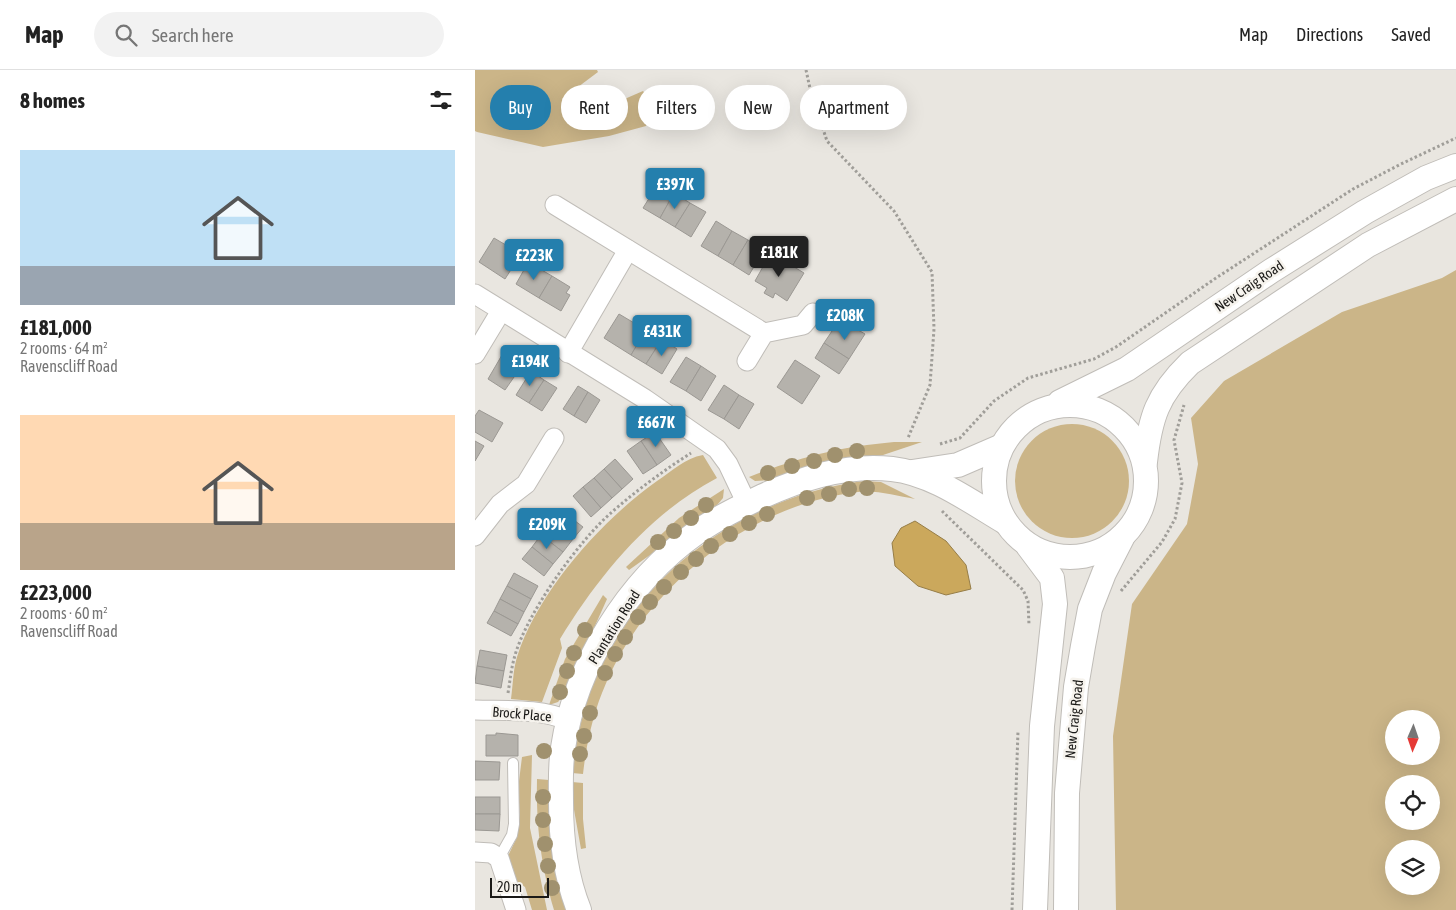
<!DOCTYPE html>
<html lang="en">
<head>
<meta charset="utf-8">
<style>
	body { margin:0; font-family:"Asap Condensed",sans-serif; background:#f2f2f2; color:#222; height:100vh; display:flex; flex-direction:column; font-size:19px; white-space:nowrap }
	* { box-sizing:border-box; margin:0 }
	p { font-size:16px; color:#767676 }
	.icon { flex:none; width:28px; height:28px; fill:none; stroke:currentColor; stroke-width:2; stroke-linecap:round; stroke-linejoin:round }
	.map { position:relative; flex:1; overflow:hidden }
	.details { display:flex; flex-direction:column; background:#fff; width:475px }
	.details>* { flex:none }
	.hud { position:absolute; left:15px; top:15px; width:475px; height:45px; display:flex; gap:10px }
	.needle { width:32px; rotate:182deg }
	.controls { position:absolute; left:910px; top:640px; display:grid; gap:10px }
	.controls a { display:grid; place-items:center; width:55px; height:55px; border-radius:50%; background:#fff; box-shadow:0 5px 20px #0002; font-size:25px }
	.scale { position:absolute; left:15px; bottom:12px; width:59px; box-sizing:border-box; padding-left:5px; border:2px solid #1a1917; border-top:0; font-size:14px; line-height:18px; white-space:nowrap; color:#1a1917; -webkit-text-stroke:4px #f6f3ed; paint-order:stroke }
	.price { position:absolute; translate:-50% -42px; padding:0 11px; border-radius:5px; background:#247fad; color:#fff; font-size:16px; line-height:32px; filter:drop-shadow(0 1px 2px #0008) }
	.price::after { content:''; position:absolute; left:50%; top:30px; width:15px; height:11px; margin-left:-8px; background:inherit; clip-path:polygon(0 0,100% 0,50% 100%) }
	.price.active { background:#222; color:#fff }
	ul { padding:0; list-style:none }
	li { display:grid; align-content:center; gap:10px; height:265px; padding:0 20px }
	li span { display:grid; place-items:center; height:155px; border-radius:0px; color:#555 }
	li>.icon { margin-inline-start:auto }
	span .icon { width:90px; height:90px; fill:#fffc; stroke-width:1 }
	li b { font-size:21px }
	h2 { display:flex; justify-content:space-between; align-items:center; height:60px; padding:0 20px; font-size:21px }
	.tag { padding:0 18px; border-radius:22px; background:#fff; box-shadow:0 5px 20px #0002; font-size:18px; line-height:45px }
	.tag.active { background:#247fad; color:#fff }
	header { display:flex; align-items:center; gap:30px; box-sizing:border-box; height:70px; padding:0 25px; background:#fff; border-bottom:1px solid #e0e0e0 }
	header strong { font-size:24px }
	nav { display:flex; gap:28px; margin-inline-start:auto; font-size:18px }
	.search { width:350px; height:45px; background:#f2f2f2; display:flex; align-items:center; gap:12px; box-sizing:border-box; padding:0 18px; border-radius:28px; color:#767676; font-size:19px }
	main { display:flex; flex:1; min-height:0 }
	.map>svg:first-child { display:block }
	.green { fill:#cbb588; fill-rule:evenodd }
	.water { fill:#cba85c; stroke:#967d47 }
	.building { fill:#b5b2ac; stroke:#9b9893 }
	.lines { fill:none; stroke-linecap:round; stroke-linejoin:round }
	.service-casing { stroke:#c0bdb8; stroke-width:12 }
	.minor-casing { stroke:#c0bdb8; stroke-width:21 }
	.tertiary-casing { stroke:#c0bdb8; stroke-width:26 }
	.path { stroke:#a09e99; stroke-width:3; stroke-dasharray:2.5 2.5; stroke-linecap:butt }
	.service { stroke:#fff; stroke-width:10 }
	.minor { stroke:#fff; stroke-width:19 }
	.tertiary { stroke:#fff; stroke-width:24 }
	.tree { fill:#a0916e }
	.labels { text-anchor:middle; dominant-baseline:central; stroke-width:5; stroke-linejoin:round; paint-order:stroke }
	.street-label { font-size:14px; fill:#1a1917; stroke:#f6f3ed }
</style>
</head>
<body>
<header>
<strong>Map</strong>
<div class="search"><svg class="icon" aria-label="search" viewBox="0 0 24 24"><circle cx="10" cy="10" r="6"/><path d="M15 15l6 6"/></svg>Search here</div>
<nav><a>Map</a><a>Directions</a><a>Saved</a></nav>
</header>
<main>
<section class="details">
<h2>8 homes<svg class="icon" aria-label="filters" viewBox="0 0 24 24"><path d="M4 7h16M4 17h16"/><circle cx="9" cy="7" r="2"/><circle cx="15" cy="17" r="2"/></svg></h2>
<ul>
<li><span style="background:linear-gradient(#bfe0f5 75%,#9aa5b1 0)"><svg class="icon" aria-label="home" viewBox="0 0 24 24"><path d="M3 11l9-7 9 7M6 9v11h12V9"/></svg></span><div><b>£181,000</b><p>2 rooms · 64 m²</p><p>Ravenscliff Road</p></div></li>
<li><span style="background:linear-gradient(#ffd9b3 70%,#b9a48a 0)"><svg class="icon" aria-label="home" viewBox="0 0 24 24"><path d="M3 11l9-7 9 7M6 9v11h12V9"/></svg></span><div><b>£223,000</b><p>2 rooms · 60 m²</p><p>Ravenscliff Road</p></div></li>
</ul>
</section>
<div class="map">
<svg width="981" height="840" viewBox="0 0 981 840">
	<rect width="100%" height="100%" fill="#e9e6e0"/>
	<g class="green">
		<path d="M 0,0 L 122,0 L 123,2 L 87,29 L 99,51 L 168,21 C 179,34 180,41 171,56 L 134,66 L 68,77 L 2,62 L 0,61 Z"/>
		<path d="M 981,200 L 981,840 L 641,840 L 638,666 L 657,534 L 712,454 L 723,394 L 716,348 L 749,311 L 867,242 L 967,208 ZM 919,649 L 956,649 L 956,686 L 919,686 ZM 919,714 L 956,714 L 956,751 L 919,751 ZM 919,779 L 956,779 L 956,816 L 919,816 Z"/>
		<circle cx="597" cy="411" r="57"/>
		<path d="M 419,372 L 447,372 L 408,385 L 382,388 L 297,410 L 280,411 L 274,407 C 325,387 364,377 419,372 Z"/>
		<path d="M 228,385 L 242,408 C 174,444 125,504 85,569 L 87,578 L 67,632 L 36,629 C 38,615 38,600 42,587 C 63,521 127,450 182,411 C 197,401 210,388 228,385 Z"/>
		<path d="M 388,411 L 406,412 L 440,429 C 422,426 402,420 383,422 C 272,435 167,519 127,623 C 117,648 111,677 108,704 L 97,703 C 102,663 111,623 130,587 C 180,490 281,425 388,411 Z"/>
		<path d="M 249,419 L 248,428 L 238,440 L 154,500 L 151,497 L 204,448 Z"/>
		<path d="M 128,525 L 132,529 L 89,625 L 83,632 L 74,635 L 90,589 Z"/>
		<path d="M 57,685 L 55,758 L 72,840 L 57,840 L 50,817 L 40,810 L 38,798 L 32,788 L 42,767 L 45,745 L 43,719 L 47,687 Z"/>
		<path d="M 62,709 L 74,710 C 75,758 77,794 93,840 L 79,840 C 66,795 61,757 62,709 Z"/>
		<path d="M 97,712 L 108,713 L 108,749 L 111,778 L 106,779 L 96,723 Z"/>
	</g>
	<path class="water" d="M 440,451 L 471,471 L 491,495 L 496,519 L 471,525 L 443,516 L 420,496 L 417,473 L 426,458 Z"/>
	<g class="building">
		<path d="M 183,114 L 199,123 L 185,148 L 168,138 Z"/>
		<path d="M 199,123 L 215,133 L 200,157 L 185,148 Z"/>
		<path d="M 215,133 L 231,142 L 216,167 L 200,157 Z"/>
		<path d="M 241,151 L 257,161 L 243,186 L 226,176 Z"/>
		<path d="M 257,161 L 273,170 L 258,195 L 243,186 Z"/>
		<path d="M 19,168 L 46,184 L 30,209 L 4,192 Z"/>
		<path d="M 273,170 L 289,180 L 274,205 L 258,195 Z"/>
		<path d="M 294,186 L 308,195 L 311,192 L 329,203 L 312,231 L 300,223 L 298,228 L 289,223 L 292,218 L 280,211 Z"/>
		<path d="M 58,195 L 77,206 L 64,228 L 41,214 L 50,198 L 54,200 Z"/>
		<path d="M 77,206 L 95,217 L 91,223 L 95,225 L 86,241 L 64,228 Z"/>
		<path d="M 144,244 L 171,260 L 156,285 L 129,268 Z"/>
		<path d="M 373,254 L 390,264 L 374,289 L 349,273 L 359,258 L 368,263 Z"/>
		<path d="M 171,260 L 187,269 L 171,294 L 156,285 Z"/>
		<path d="M 187,269 L 202,279 L 187,304 L 171,294 Z"/>
		<path d="M 349,273 L 374,289 L 364,304 L 340,288 Z"/>
		<path d="M 27,285 L 46,297 L 30,320 L 13,309 Z"/>
		<path d="M 211,287 L 226,296 L 211,321 L 195,312 Z"/>
		<path d="M 320,290 L 345,306 L 327,334 L 302,317 Z"/>
		<path d="M 226,296 L 241,306 L 226,331 L 211,321 Z"/>
		<path d="M 56,301 L 69,310 L 54,333 L 41,325 Z"/>
		<path d="M 69,310 L 82,318 L 67,341 L 54,333 Z"/>
		<path d="M 249,315 L 264,325 L 249,349 L 233,340 Z"/>
		<path d="M 103,316 L 113,322 L 99,346 L 88,339 Z"/>
		<path d="M 113,322 L 125,330 L 111,353 L 99,346 Z"/>
		<path d="M 264,325 L 279,334 L 264,359 L 249,349 Z"/>
		<path d="M 4,340 L 28,353 L 17,372 L 0,362 L 0,346 Z"/>
		<path d="M 180,362 L 196,385 L 182,395 L 166,371 Z"/>
		<path d="M 0,371 L 9,376 L 0,391 Z"/>
		<path d="M 166,371 L 182,395 L 168,404 L 152,381 Z"/>
		<path d="M 140,389 L 158,409 L 147,419 L 129,399 Z"/>
		<path d="M 129,399 L 147,419 L 137,428 L 119,408 Z"/>
		<path d="M 119,408 L 137,428 L 126,438 L 108,417 Z"/>
		<path d="M 108,417 L 126,438 L 116,447 L 98,426 Z"/>
		<path d="M 86,440 L 108,457 L 98,469 L 76,452 Z"/>
		<path d="M 76,452 L 98,469 L 88,482 L 66,465 Z"/>
		<path d="M 66,465 L 88,482 L 78,494 L 57,477 Z"/>
		<path d="M 57,477 L 78,494 L 69,506 L 47,489 Z"/>
		<path d="M 39,503 L 63,516 L 56,529 L 32,516 Z"/>
		<path d="M 32,516 L 56,529 L 49,542 L 25,529 Z"/>
		<path d="M 25,529 L 49,542 L 43,554 L 19,541 Z"/>
		<path d="M 19,541 L 43,554 L 36,566 L 12,553 Z"/>
		<path d="M 5,580 L 32,585 L 29,601 L 2,596 Z"/>
		<path d="M 2,596 L 29,601 L 26,618 L 0,613 Z"/>
		<path d="M 21,663 L 43,665 L 43,686 L 11,686 L 11,665 L 21,665 Z"/>
		<path d="M 0,691 L 25,692 L 24,710 L 0,710 Z"/>
		<rect x="0" y="727" width="25" height="17"/>
		<path d="M 0,744 L 25,744 L 24,761 L 0,760 Z"/>
	</g>
	<g class="lines">
		<g class="service-casing">
			<path id="service" d="M 24,788 L 37,765 L 39,754 L 38,693"/>
		</g>
		<g class="minor-casing">
			<g id="minor">
				<path d="M 80,135 L 289,263"/>
				<path d="M 0,224 L 170,329 L 242,379 L 253,394 L 272,434"/>
				<path d="M 93,283 L 153,180"/>
				<path d="M 0,284 L 26,241"/>
				<path d="M 272,291 L 289,263 L 328,255 L 338,243"/>
				<path d="M 0,466 L 25,434 L 51,414 L 79,368"/>
				<path d="M 0,640 C 30,641 66,638 94,651"/>
				<path d="M 0,782 L 16,783 L 24,788 L 41,840"/>
			</g>
		</g>
		<g class="tertiary-casing">
			<g id="tertiary">
				<path d="M 585,332 L 652,299 L 796,201 L 890,142 L 951,108 L 981,96"/>
				<circle cx="595" cy="411" r="76"/>
				<path d="M 670,392 C 675,348 682,325 715,293 L 893,175 L 981,129"/>
				<path d="M 437,402 L 483,395 L 527,376"/>
				<path d="M 553,476 L 577,508 L 580,534 L 567,656 L 560,840"/>
				<path d="M 104,840 C 90,805 86,769 86,732 C 86,714 85,696 88,678 C 100,596 153,511 221,463 C 242,448 265,437 288,426 C 327,408 374,394 417,399 C 457,403 496,432 530,452"/>
				<path d="M 591,840 L 592,723 L 601,617 L 608,576 L 615,539 L 629,503 L 647,468"/>
			</g>
		</g>
		<g class="path">
			<path d="M 331,0 L 336,23 L 352,71 L 419,141 L 457,202 L 459,259 L 455,315 L 433,368"/>
			<path d="M 465,374 L 485,368 L 519,331 L 553,308 L 619,289 L 641,277 L 741,208 L 878,119 L 926,94 L 981,68"/>
			<path d="M 467,441 L 548,520 L 553,531 L 554,555"/>
			<path d="M 646,521 L 687,472 L 700,449 L 707,413 L 699,370 L 709,335"/>
			<path d="M 33,623 C 35,611 36,600 39,589 C 49,547 104,470 137,442 C 162,420 188,401 216,383"/>
			<path d="M 537,840 L 543,661"/>
		</g>
		<use href="#service" class="service"/>
		<use href="#minor" class="minor"/>
		<use href="#tertiary" class="tertiary"/>
	</g>
	<g class="tree">
		<circle cx="382" cy="381" r="8"/>
		<circle cx="360" cy="385" r="8"/>
		<circle cx="339" cy="391" r="8"/>
		<circle cx="317" cy="396" r="8"/>
		<circle cx="293" cy="403" r="8"/>
		<circle cx="392" cy="418" r="8"/>
		<circle cx="374" cy="419" r="8"/>
		<circle cx="354" cy="424" r="8"/>
		<circle cx="332" cy="428" r="8"/>
		<circle cx="231" cy="435" r="8"/>
		<circle cx="292" cy="444" r="8"/>
		<circle cx="216" cy="448" r="8"/>
		<circle cx="274" cy="453" r="8"/>
		<circle cx="199" cy="461" r="8"/>
		<circle cx="255" cy="464" r="8"/>
		<circle cx="183" cy="472" r="8"/>
		<circle cx="236" cy="476" r="8"/>
		<circle cx="221" cy="489" r="8"/>
		<circle cx="206" cy="502" r="8"/>
		<circle cx="189" cy="517" r="8"/>
		<circle cx="175" cy="532" r="8"/>
		<circle cx="163" cy="547" r="8"/>
		<circle cx="110" cy="560" r="8"/>
		<circle cx="150" cy="567" r="8"/>
		<circle cx="99" cy="583" r="8"/>
		<circle cx="140" cy="584" r="8"/>
		<circle cx="92" cy="601" r="8"/>
		<circle cx="130" cy="603" r="8"/>
		<circle cx="85" cy="622" r="8"/>
		<circle cx="115" cy="643" r="8"/>
		<circle cx="109" cy="666" r="8"/>
		<circle cx="69" cy="681" r="8"/>
		<circle cx="105" cy="684" r="8"/>
		<circle cx="68" cy="727" r="8"/>
		<circle cx="68" cy="750" r="8"/>
		<circle cx="70" cy="774" r="8"/>
		<circle cx="73" cy="796" r="8"/>
		<circle cx="77" cy="818" r="8"/>
	</g>
	<g class="labels">
		<g class="street-label">
			<text transform="translate(774 216) rotate(-34)">New Craig Road</text>
			<text transform="translate(139 557) rotate(-58)">Plantation Road</text>
			<text transform="translate(47 644) rotate(5)">Brock Place</text>
			<text transform="translate(599 649) rotate(-84)">New Craig Road</text>
		</g>
	</g>
</svg>
<div class="controls">
<a><svg class="needle" viewBox="-14 -14 28 28"><path d="M0-13l5 13h-10z" fill="#e53935"/><path d="M0 13l5-13h-10z" fill="#767676"/></svg></a>
<a><svg class="icon" aria-label="locate" viewBox="0 0 24 24"><circle cx="12" cy="12" r="6"/><path d="M12 2v4M12 18v4M2 12h4M18 12h4"/></svg></a>
<a><svg class="icon" aria-label="layers" viewBox="0 0 24 24"><path d="M12 4l9 5-9 5-9-5zM3 14l9 5 9-5"/></svg></a>
</div>
<div class="scale">20 m</div>
<b class="price" style="left:200px;top:140px">£397K</b>
<b class="price active" style="left:304px;top:208px">£181K</b>
<b class="price" style="left:59px;top:211px">£223K</b>
<b class="price" style="left:370px;top:271px">£208K</b>
<b class="price" style="left:187px;top:287px">£431K</b>
<b class="price" style="left:55px;top:317px">£194K</b>
<b class="price" style="left:181px;top:378px">£667K</b>
<b class="price" style="left:72px;top:480px">£209K</b>
<div class="hud">
<a class="tag active">Buy</a>
<a class="tag">Rent</a>
<a class="tag">Filters</a>
<a class="tag">New</a>
<a class="tag">Apartment</a>
</div>
</div>
</main>
</body>
</html>
